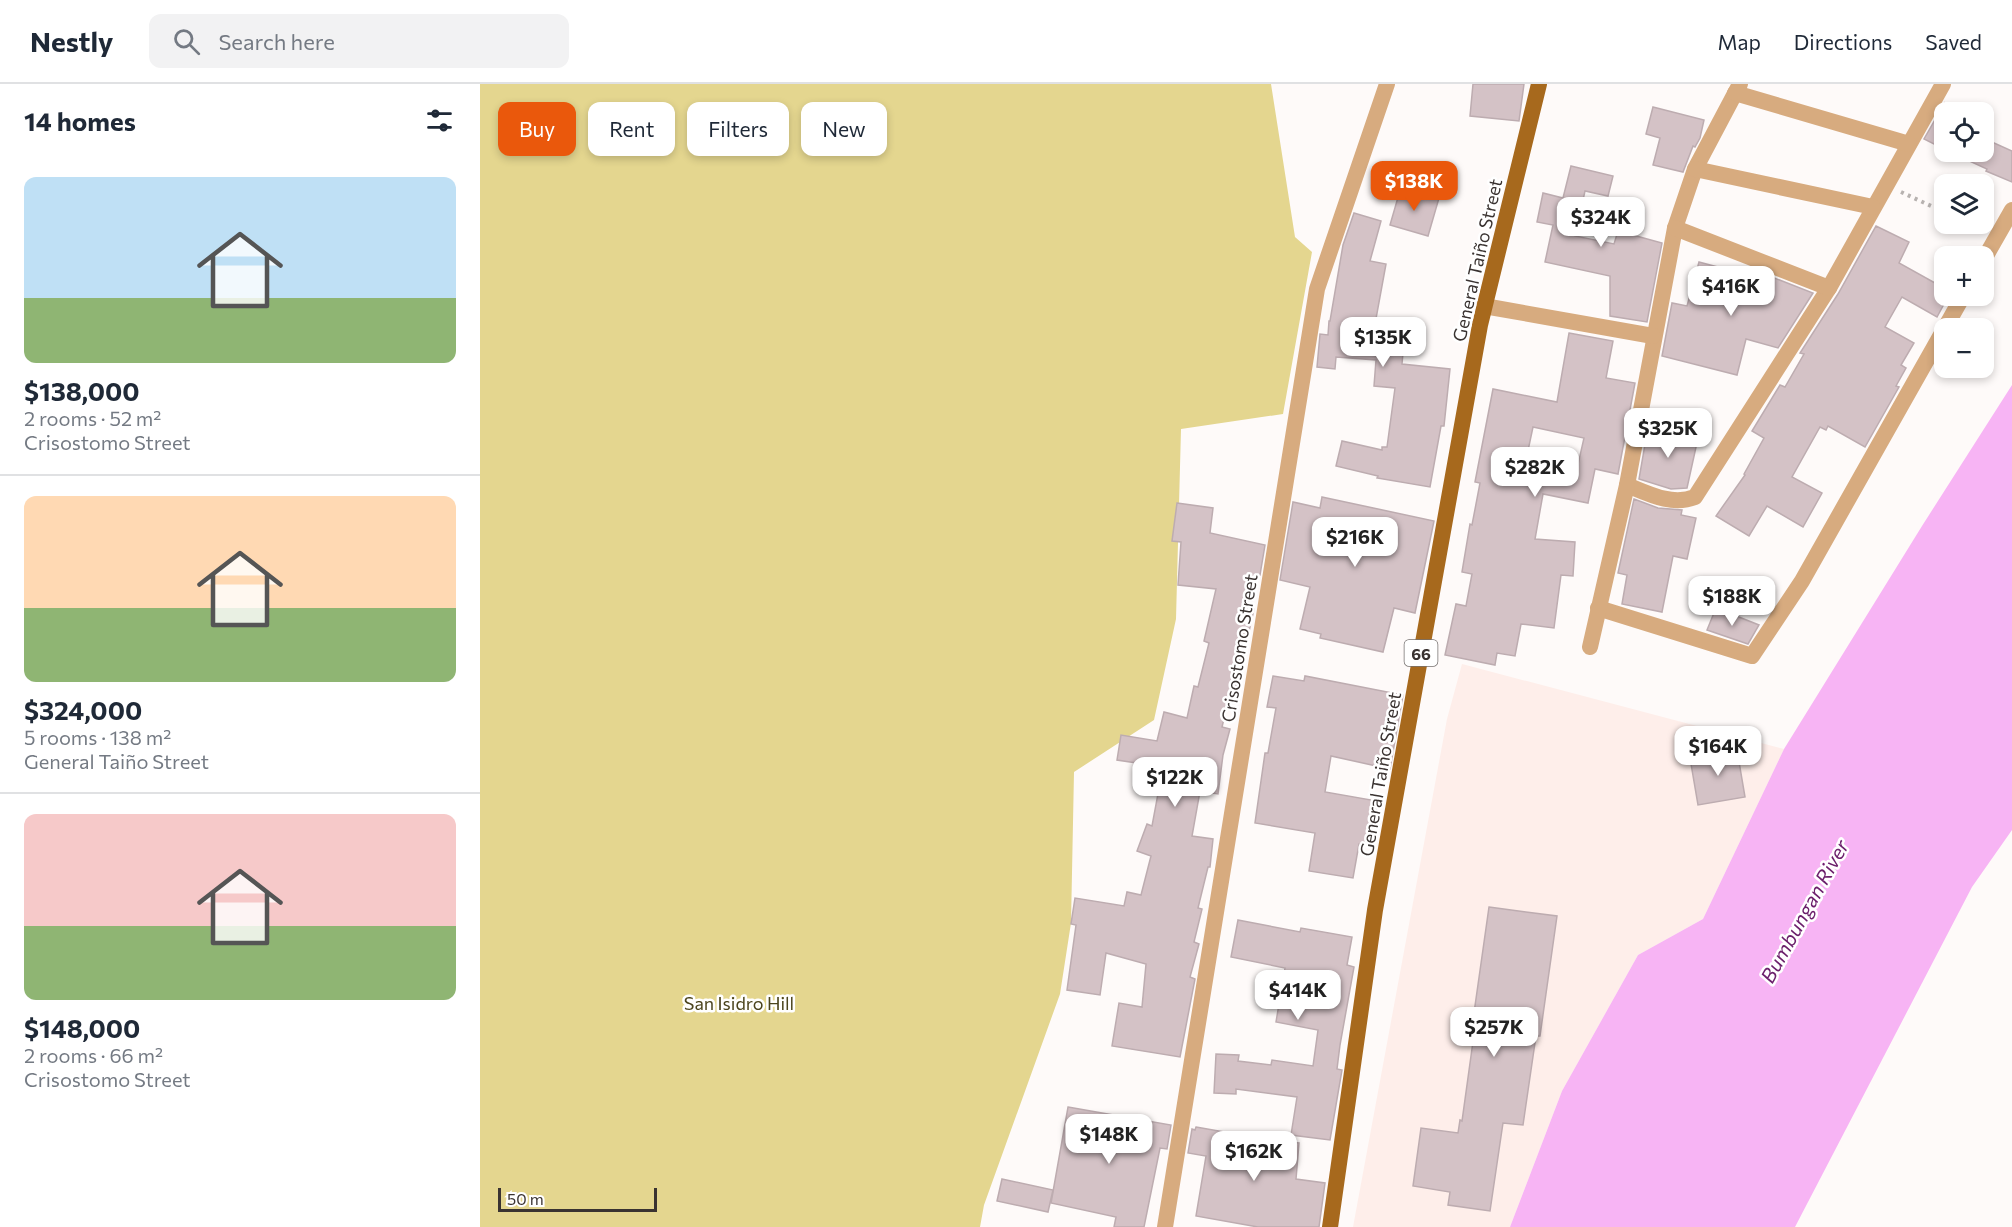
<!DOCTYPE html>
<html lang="en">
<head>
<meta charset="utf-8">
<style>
	body { margin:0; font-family:Commissioner,sans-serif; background:#f2f2f3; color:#1f2937; height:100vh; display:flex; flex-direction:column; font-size:22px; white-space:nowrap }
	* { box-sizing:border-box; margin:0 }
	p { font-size:20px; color:#747a83 }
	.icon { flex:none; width:33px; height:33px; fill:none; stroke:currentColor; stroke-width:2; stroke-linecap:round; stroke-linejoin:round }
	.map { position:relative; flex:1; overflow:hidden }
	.sheet { display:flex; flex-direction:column; background:#fff; width:480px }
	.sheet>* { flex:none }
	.hud { position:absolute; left:18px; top:18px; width:570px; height:54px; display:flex; gap:12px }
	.tools { position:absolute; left:1454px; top:18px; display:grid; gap:12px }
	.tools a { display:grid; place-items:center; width:60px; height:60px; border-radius:12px; background:#fff; box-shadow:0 3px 9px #0003; font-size:30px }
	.scale { position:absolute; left:18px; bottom:15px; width:159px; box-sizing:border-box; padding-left:6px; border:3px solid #3a3331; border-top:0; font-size:16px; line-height:21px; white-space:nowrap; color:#3a3331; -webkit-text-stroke:4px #fff; paint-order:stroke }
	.price { position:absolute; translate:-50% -51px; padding:0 14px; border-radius:12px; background:#fff; color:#222; font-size:20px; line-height:39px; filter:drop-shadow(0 2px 3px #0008) }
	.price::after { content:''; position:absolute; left:50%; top:36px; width:18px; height:14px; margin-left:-9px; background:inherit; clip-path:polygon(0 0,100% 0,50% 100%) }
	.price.current { background:#ea580c; color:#fff }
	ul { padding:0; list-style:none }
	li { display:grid; align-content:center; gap:12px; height:318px; padding:0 24px }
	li+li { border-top:2px solid #e0e1e3 }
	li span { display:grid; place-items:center; height:186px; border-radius:12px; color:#555 }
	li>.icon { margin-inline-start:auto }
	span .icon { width:108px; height:108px; fill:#fffc; stroke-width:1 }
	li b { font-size:26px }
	h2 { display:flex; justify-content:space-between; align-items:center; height:72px; padding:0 24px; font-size:26px }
	.chip { padding:0 21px; border-radius:12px; background:#fff; box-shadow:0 3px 9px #0003; font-size:21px; line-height:54px }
	.chip.current { background:#ea580c; color:#fff }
	header { display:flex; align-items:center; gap:36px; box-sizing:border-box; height:84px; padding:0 30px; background:#fff; border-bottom:2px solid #e0e1e3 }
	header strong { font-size:28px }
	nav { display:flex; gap:33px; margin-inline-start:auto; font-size:21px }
	.search { width:420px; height:54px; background:#f2f2f3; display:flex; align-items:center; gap:15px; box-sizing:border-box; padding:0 21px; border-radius:12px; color:#747a83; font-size:22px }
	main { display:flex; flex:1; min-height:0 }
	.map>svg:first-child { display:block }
	.built { fill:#feeeea }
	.green { fill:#e4d68f }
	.water { fill:#f7b4f4 }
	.building { fill:#d4c2c6; stroke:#bdacb0; stroke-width:1.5; fill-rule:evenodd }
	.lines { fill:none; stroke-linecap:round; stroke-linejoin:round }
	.path { stroke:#b7b2b0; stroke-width:4; stroke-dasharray:3 4.5; stroke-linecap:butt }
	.minor { stroke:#d7ab7f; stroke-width:16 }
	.primary { stroke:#a7691d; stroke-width:16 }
	.labels { text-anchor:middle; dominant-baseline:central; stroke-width:5; stroke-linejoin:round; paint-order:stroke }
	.shield { fill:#fff; stroke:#75706f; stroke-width:1.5 }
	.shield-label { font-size:16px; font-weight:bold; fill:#3a3331 }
	.street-label { font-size:18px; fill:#3a3331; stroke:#fff }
	.park-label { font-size:18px; fill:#4b441d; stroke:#fff }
	.water-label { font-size:20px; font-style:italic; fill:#6c206c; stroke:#fff }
</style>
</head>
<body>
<header>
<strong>Nestly</strong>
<div class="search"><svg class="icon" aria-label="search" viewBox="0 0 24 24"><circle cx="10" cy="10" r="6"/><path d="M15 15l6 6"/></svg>Search here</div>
<nav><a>Map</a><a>Directions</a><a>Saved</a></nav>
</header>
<main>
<section class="sheet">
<h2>14 homes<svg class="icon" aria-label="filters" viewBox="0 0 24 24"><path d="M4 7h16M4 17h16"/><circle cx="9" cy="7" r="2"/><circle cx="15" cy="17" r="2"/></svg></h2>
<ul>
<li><span style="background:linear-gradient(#bfe0f5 65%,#8fb573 0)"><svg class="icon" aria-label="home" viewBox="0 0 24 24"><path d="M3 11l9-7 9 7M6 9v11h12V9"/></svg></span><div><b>$138,000</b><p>2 rooms · 52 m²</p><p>Crisostomo Street</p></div></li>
<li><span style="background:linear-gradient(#ffd9b3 60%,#8fb573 0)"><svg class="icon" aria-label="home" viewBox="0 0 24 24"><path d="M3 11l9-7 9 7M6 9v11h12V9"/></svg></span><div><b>$324,000</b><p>5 rooms · 138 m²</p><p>General Taiño Street</p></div></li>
<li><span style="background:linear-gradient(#f6c9c9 60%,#8fb573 0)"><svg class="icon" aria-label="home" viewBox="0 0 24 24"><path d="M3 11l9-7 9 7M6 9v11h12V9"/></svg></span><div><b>$148,000</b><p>2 rooms · 66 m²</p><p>Crisostomo Street</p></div></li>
</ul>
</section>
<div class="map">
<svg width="1532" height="1143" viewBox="0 0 1532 1143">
	<rect width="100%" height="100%" fill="#fefaf9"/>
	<path class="built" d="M 982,580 L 1304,665 L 1223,835 L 1158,871 L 1082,1007 L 1030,1143 L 873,1143 L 967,635 Z"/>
	<path class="green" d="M 0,0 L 791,0 L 815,153 L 832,168 L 803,330 L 701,345 L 696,535 L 674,636 L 594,688 L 591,839 L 580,910 L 504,1121 L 500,1143 L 0,1143 Z"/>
	<path class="water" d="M 1532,301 L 1532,746 L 1492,803 L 1315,1143 L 1030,1143 L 1082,1007 L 1158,871 L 1223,835 L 1304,665 L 1442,442 Z"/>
	<g class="building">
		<path d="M 993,0 L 1044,0 L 1039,37 L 990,32 Z"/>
		<path d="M 1464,20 L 1464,65 L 1444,55 Z"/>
		<path d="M 1173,23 L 1224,36 L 1220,54 L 1215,63 L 1213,62 L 1203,88 L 1173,81 L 1180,54 L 1166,50 Z"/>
		<path d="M 1503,54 L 1532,67 L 1532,98 L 1506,87 L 1507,85 L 1470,68 L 1503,68 Z"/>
		<path d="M 1091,82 L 1133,92 L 1128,112 L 1105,107 L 1095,152 L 1134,160 L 1138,147 L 1182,159 L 1167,238 L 1130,232 L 1130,192 L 1065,178 L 1073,141 L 1057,138 L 1063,109 L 1083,114 Z"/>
		<path d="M 921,103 L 959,114 L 948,152 L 910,141 Z"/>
		<path d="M 874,129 L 901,137 L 890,177 L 906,180 L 895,240 L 902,241 L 900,256 L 924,258 L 922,280 L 970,285 L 964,342 L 961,342 L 950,403 L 897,394 L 898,392 L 856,382 L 862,357 L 902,366 L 902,363 L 907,363 L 915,304 L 894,302 L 896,276 L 856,273 L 855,285 L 837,283 L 840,250 L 848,251 L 849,237 L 850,237 L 863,161 Z"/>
		<path d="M 1396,142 L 1429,158 L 1419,179 L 1464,204 L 1464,220 L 1457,233 L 1422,213 L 1405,243 L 1434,259 L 1421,281 L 1426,284 L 1416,302 L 1419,303 L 1385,363 L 1348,342 L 1346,346 L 1340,343 L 1312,393 L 1342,409 L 1323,443 L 1287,422 L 1269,452 L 1236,432 L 1265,391 L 1264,390 L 1284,354 L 1272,347 L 1300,301 L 1305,303 L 1324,270 L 1320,269 L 1358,210 Z"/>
		<path d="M 1219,178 L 1264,190 L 1266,183 L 1333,209 L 1298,264 L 1266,255 L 1257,291 L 1182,272 L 1192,219 L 1207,222 Z"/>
		<path d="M 1089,249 L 1133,257 L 1126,294 L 1155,299 L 1138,390 L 1115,385 L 1108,419 L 1063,410 L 1055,455 L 1095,458 L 1093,492 L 1081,491 L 1074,544 L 1041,540 L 1035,572 L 1017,569 L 1015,581 L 965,571 L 976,520 L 986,522 L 992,490 L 982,488 L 990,440 L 992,441 L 1000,399 L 995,398 L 1013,305 L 1077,318 ZM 1053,343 L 1104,354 L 1097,385 L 1046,376 Z"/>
		<path d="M 1168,343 L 1218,354 L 1207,404 L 1191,405 L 1159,395 Z"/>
		<path d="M 842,413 L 954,437 L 935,529 L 914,524 L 903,568 L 840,554 L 841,550 L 820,545 L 830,503 L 800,496 L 813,418 L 840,424 Z"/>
		<path d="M 1154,415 L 1178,424 L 1202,426 L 1201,431 L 1216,434 L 1207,475 L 1193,472 L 1182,528 L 1142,520 L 1147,491 L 1138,489 Z"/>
		<path d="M 697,419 L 733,424 L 730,449 L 785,461 L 780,491 L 777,491 L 770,524 L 774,525 L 761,583 L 755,607 L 751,606 L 742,643 L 750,645 L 743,671 L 738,710 L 720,707 L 712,752 L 733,755 L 730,783 L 728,783 L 718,824 L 722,825 L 714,858 L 719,860 L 710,893 L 715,895 L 700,973 L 632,962 L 639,919 L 662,923 L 666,880 L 626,869 L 620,911 L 587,906 L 596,841 L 591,840 L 595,814 L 644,822 L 647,808 L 661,811 L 671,772 L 657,767 L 667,740 L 672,742 L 683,683 L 637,676 L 641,651 L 677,657 L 684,628 L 707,634 L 714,602 L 718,603 L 729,559 L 724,557 L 736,505 L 698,501 L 701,458 L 692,457 Z"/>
		<path d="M 1236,524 L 1279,541 L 1268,560 L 1227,546 Z"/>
		<path d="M 793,592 L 824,597 L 825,592 L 923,611 L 910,685 L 851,672 L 845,708 L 897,717 L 892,762 L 879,760 L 873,794 L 829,787 L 835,749 L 775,739 L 785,669 L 788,669 L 796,624 L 787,623 Z"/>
		<path d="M 1257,666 L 1265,713 L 1218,721 L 1210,674 Z"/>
		<path d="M 1009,823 L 1077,832 L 1060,952 L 1056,952 L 1043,1041 L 1023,1039 L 1010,1127 L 968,1121 L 970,1108 L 933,1102 L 941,1044 L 978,1049 L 980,1036 L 982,1037 L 995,943 L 992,943 Z"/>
		<path d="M 758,836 L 820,848 L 821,844 L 872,853 L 867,881 L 874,883 L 860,961 L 857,985 L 862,986 L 850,1056 L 811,1051 L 817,1013 L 756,1005 L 756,1010 L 734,1009 L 736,970 L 759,971 L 758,977 L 791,981 L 792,976 L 833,982 L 838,946 L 796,938 L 805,884 L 751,873 Z"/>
		<path d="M 588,1023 L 691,1041 L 687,1065 L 680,1064 L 664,1143 L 634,1143 L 636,1133 L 571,1119 Z"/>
		<path d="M 716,1043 L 784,1055 L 819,1059 L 816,1095 L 845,1099 L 839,1143 L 778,1143 L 716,1132 L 726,1072 L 708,1069 L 712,1045 L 715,1046 Z"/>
		<path d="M 522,1095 L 573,1106 L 568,1128 L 517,1117 Z"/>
	</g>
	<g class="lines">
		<g class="path">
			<path d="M 1421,108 L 1464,128"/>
			<path d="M 1488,140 L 1501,146"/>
		</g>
		<g class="minor">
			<path d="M 1260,0 L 1215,85 L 1195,144 L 1147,401 C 1169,410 1192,422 1215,413 L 1349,204 L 1463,0"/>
			<path d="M 1255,9 L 1429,60"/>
			<path d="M 1215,85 L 1393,123"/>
			<path d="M 1195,144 L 1349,204"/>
			<path d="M 1503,177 L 1532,126"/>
			<path d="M 1004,222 L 1173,252"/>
			<path d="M 1118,524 L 1272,572 L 1322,497 L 1483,212"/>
			<path d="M 1110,563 L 1147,401"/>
			<path d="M 685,1143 L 837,205 L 907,0"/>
		</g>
		<path class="primary" d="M 850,1143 L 895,826 L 1000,241 L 1059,0"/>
	</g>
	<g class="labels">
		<rect class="shield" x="924.5" y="556" width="33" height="26" rx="4.5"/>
		<g class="shield-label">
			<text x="941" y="569">66</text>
		</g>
		<g class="street-label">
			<text transform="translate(997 176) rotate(-77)">General Taiño Street</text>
			<text transform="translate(759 564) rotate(-81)">Crisostomo Street</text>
			<text transform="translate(900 690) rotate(-80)">General Taiño Street</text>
		</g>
		<g class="park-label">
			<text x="259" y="919">San Isidro Hill</text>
		</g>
		<g class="water-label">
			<text transform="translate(1324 827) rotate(-61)">Bumbungan River</text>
		</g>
	</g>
</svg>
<div class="tools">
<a><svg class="icon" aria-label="locate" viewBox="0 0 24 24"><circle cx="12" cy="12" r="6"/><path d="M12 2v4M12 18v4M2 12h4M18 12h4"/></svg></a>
<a><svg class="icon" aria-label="layers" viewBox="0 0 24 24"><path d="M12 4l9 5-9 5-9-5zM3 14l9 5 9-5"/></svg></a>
<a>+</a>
<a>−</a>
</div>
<div class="scale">50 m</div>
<b class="price current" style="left:934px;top:128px">$138K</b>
<b class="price" style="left:1121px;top:164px">$324K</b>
<b class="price" style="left:1251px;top:233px">$416K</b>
<b class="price" style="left:903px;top:284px">$135K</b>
<b class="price" style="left:1188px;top:375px">$325K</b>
<b class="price" style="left:1055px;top:414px">$282K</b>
<b class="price" style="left:875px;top:484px">$216K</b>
<b class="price" style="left:1252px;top:543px">$188K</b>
<b class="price" style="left:1238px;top:693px">$164K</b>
<b class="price" style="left:695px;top:724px">$122K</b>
<b class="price" style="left:818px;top:937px">$414K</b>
<b class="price" style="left:1014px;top:974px">$257K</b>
<b class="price" style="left:629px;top:1081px">$148K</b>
<b class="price" style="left:774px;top:1098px">$162K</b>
<div class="hud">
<a class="chip current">Buy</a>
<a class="chip">Rent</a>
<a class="chip">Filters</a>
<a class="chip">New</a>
</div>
</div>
</main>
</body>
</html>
